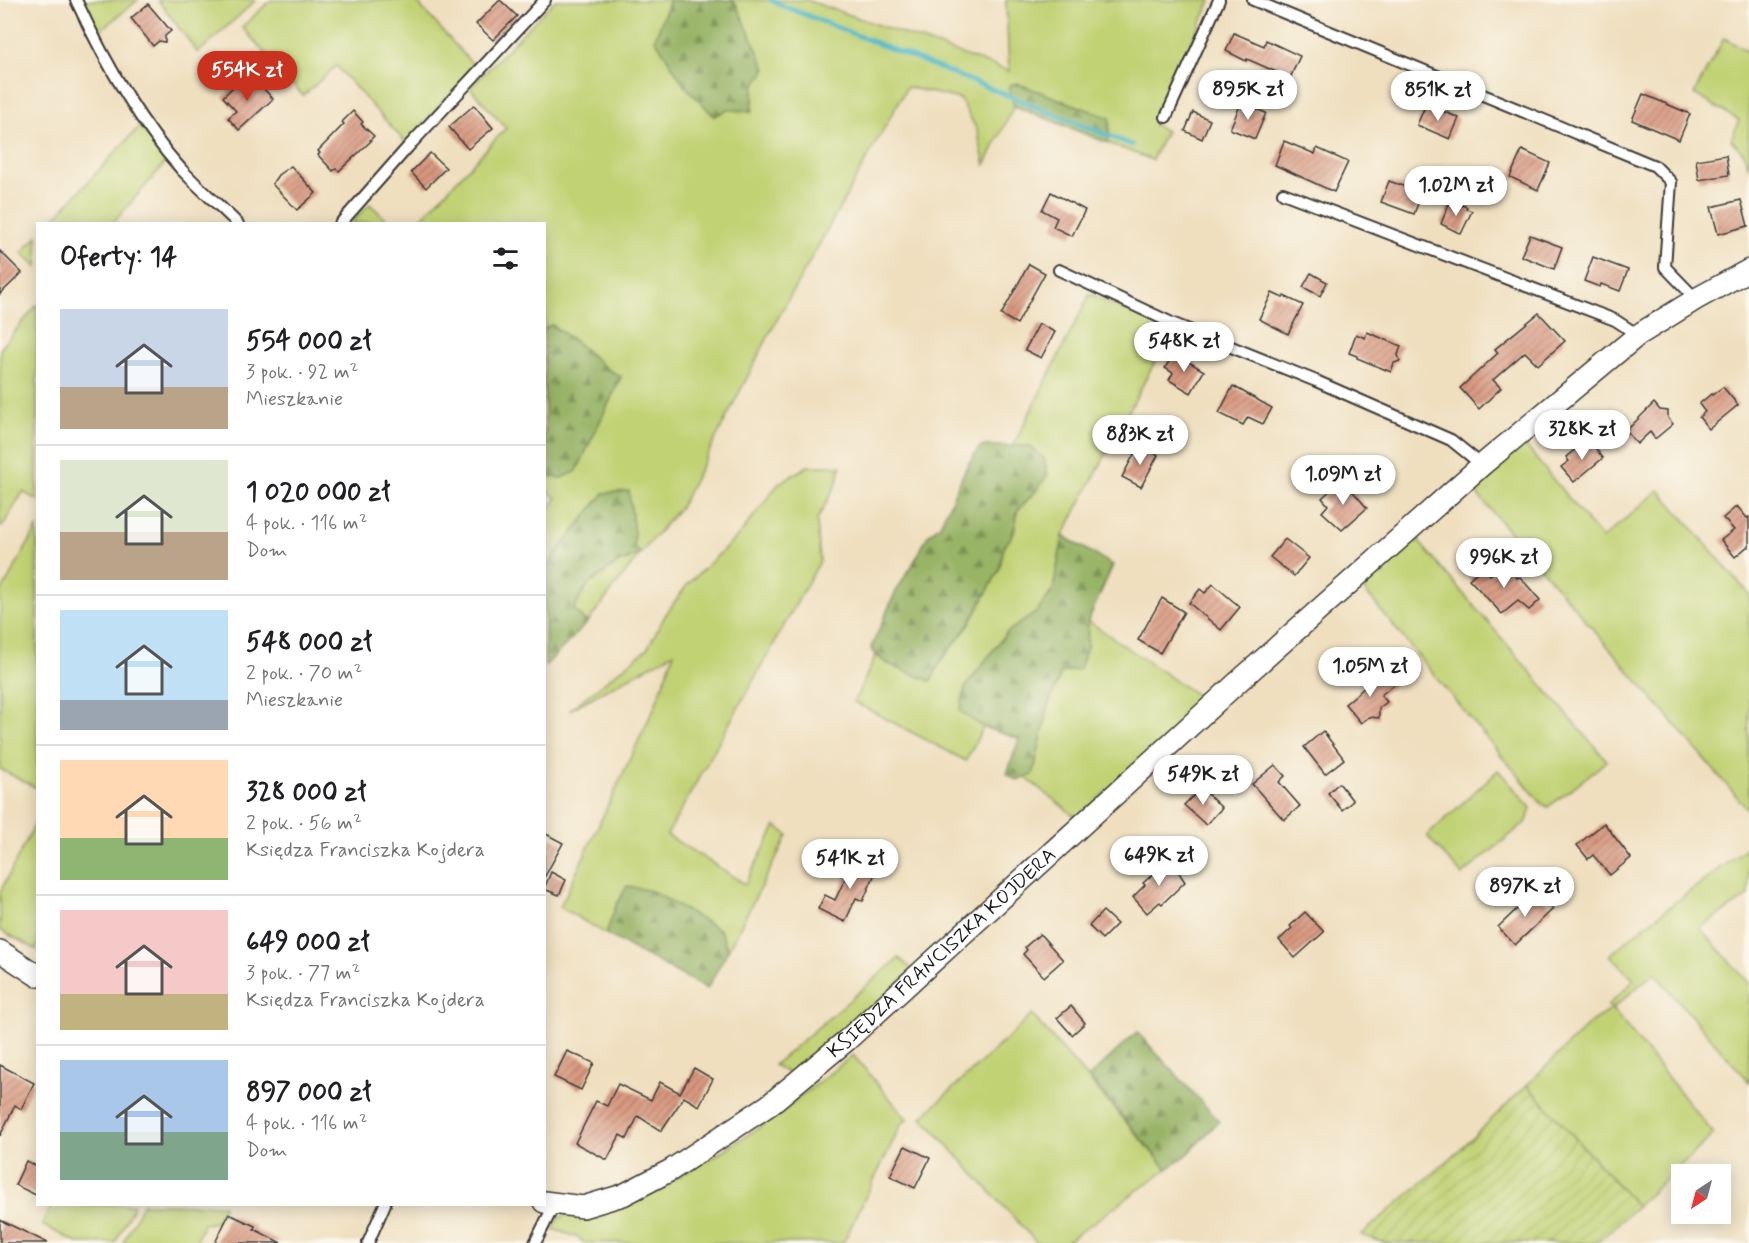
<!DOCTYPE html>
<html lang="pl">
<head>
<meta charset="utf-8">
<style>
	body { margin:0; font-family:Mynerve,sans-serif; background:#f2f2f2; color:#202124; height:100vh; display:flex; flex-direction:column; font-size:22px; white-space:nowrap }
	* { box-sizing:border-box; margin:0 }
	p { font-size:20px; color:#757577 }
	.icon { flex:none; width:33px; height:33px; fill:none; stroke:currentColor; stroke-width:2; stroke-linecap:round; stroke-linejoin:round }
	.map { position:relative; flex:1; overflow:hidden }
	.sheet { position:absolute; left:36px; top:222px; width:510px; height:984px; display:flex; flex-direction:column; background:#fff; border-radius:0px; box-shadow:0 3px 15px #0003 }
	.sheet>* { flex:none }
	.needle { width:39px; rotate:216deg }
	.buttons { position:absolute; left:1671px; top:1164px; display:grid; gap:12px }
	.buttons a { display:grid; place-items:center; width:60px; height:60px; border-radius:0px; background:#fff; box-shadow:0 3px 15px #0003; font-size:30px }
	.price { position:absolute; translate:-50% -51px; padding:0 14px; border-radius:21px; background:#fff; color:#222; font-size:20px; line-height:39px; filter:drop-shadow(0 2px 3px #0008) }
	.price::after { content:''; position:absolute; left:50%; top:36px; width:18px; height:14px; margin-left:-9px; background:inherit; clip-path:polygon(0 0,100% 0,50% 100%) }
	.price.active { background:#c8321e; color:#fff }
	ul { padding:0; list-style:none }
	li { display:flex; align-items:center; gap:18px; height:150px; padding:0 24px }
	li+li { border-top:2px solid #e0e0e0 }
	li span { display:grid; place-items:center; flex:none; width:168px; height:120px; border-radius:0px; color:#555 }
	li>.icon { margin-inline-start:auto }
	span .icon { width:72px; height:72px; fill:#fffc; stroke-width:1 }
	li b { font-size:26px }
	h2 { display:flex; justify-content:space-between; align-items:center; height:72px; padding:0 24px; font-size:26px }
	.map>svg:first-child { display:block }
	.green { fill:#c1d275; stroke:#6e7748; stroke-width:1.5 }
	.forest { fill:url(#forest-firs); stroke:#5a6841; stroke-width:1.5 }
	.garden { fill:url(#garden-furrows); stroke:#6e7748; stroke-width:1.5 }
	.lines { fill:none; stroke-linecap:round; stroke-linejoin:round }
	.stream { stroke:#46b4c2; stroke-width:5 }
	.building { fill:url(#building-hatch) }
	.lane-casing { stroke:#3c3934; stroke-width:14 }
	.street-casing { stroke:#3c3934; stroke-width:24 }
	.lane { stroke:#fff; stroke-width:10 }
	.street { stroke:#fff; stroke-width:21 }
	.labels { text-anchor:middle; dominant-baseline:central; stroke-width:6; stroke-linejoin:round; paint-order:stroke }
	.street-label { font-size:20px; fill:#1c1c1c; stroke:#fbf7ec }
</style>
</head>
<body>
<div class="map">
<svg width="1749" height="1243" viewBox="0 0 1749 1243">
	<defs>
		<pattern id="forest-firs" width="22" height="20" patternUnits="userSpaceOnUse" patternTransform="scale(1.5)"><rect width="22" height="20" fill="#98b466"/><path d="M5 1l3.5 6h-7zM16 11l3.5 6h-7z" fill="#7b9253"/></pattern>
		<pattern id="garden-furrows" width="10" height="10" patternUnits="userSpaceOnUse" patternTransform="scale(1.5)"><rect width="10" height="10" fill="#c1d275"/><path d="M-1 1l2-2M0 10L10 0M9 11l2-2" fill="none" stroke="#a5b465"/></pattern>
		<pattern id="building-hatch" width="6" height="6" patternUnits="userSpaceOnUse" patternTransform="scale(1.5)"><rect width="6" height="6" fill="#d8977f"/><path d="M-1 1l2-2M0 6l6-6M5 7l2-2" fill="none" stroke="#ae7a67"/></pattern>
	</defs>
	<rect width="100%" height="100%" fill="#fbf7ec"/>
	<filter id="ink" filterUnits="userSpaceOnUse"><feTurbulence type="fractalNoise" baseFrequency=".0167" numOctaves="2"/><feDisplacementMap in="SourceGraphic" scale="12" xChannelSelector="R" yChannelSelector="G"/><feConvolveMatrix kernelMatrix="1 2 1 2 8 2 1 2 1" color-interpolation-filters="sRGB"/></filter>
	<filter id="wash" filterUnits="userSpaceOnUse"><feTurbulence type="fractalNoise" baseFrequency=".008" numOctaves="4" result="noise"/><feDisplacementMap in="SourceGraphic" scale="24" xChannelSelector="R" yChannelSelector="G"/><feGaussianBlur stdDeviation="1.35" result="paint"/><feColorMatrix in="noise" values="0 0 0 0 0 0 0 0 0 0 0 0 0 0 0 0 0 1.4 0 .05"/><feComposite in="paint" operator="in"/></filter>
	<g filter="url(#wash)">
		<rect width="100%" height="100%" fill="#efdfbf"/>
		<g class="green">
			<path d="M 81,0 L 138,0 L 97,33 Z"/>
			<path d="M 158,0 L 256,0 L 198,53 Z"/>
			<path d="M 271,0 L 415,0 L 476,68 L 406,143 L 336,66 L 303,96 L 242,27 Z"/>
			<path d="M 555,0 L 670,0 L 655,39 L 714,116 L 727,110 L 752,111 L 754,85 L 765,69 L 737,7 L 732,0 L 807,0 L 1009,71 L 1006,0 L 1211,0 L 1154,125 L 1166,131 L 1152,160 L 1108,143 L 1110,118 L 1009,88 L 1014,106 L 985,165 L 977,130 L 960,99 L 907,87 L 773,327 L 681,506 L 640,554 L 587,623 L 573,609 L 587,586 L 618,563 L 630,559 L 634,547 L 634,533 L 604,493 L 545,568 L 545,514 L 557,498 L 545,489 L 545,476 L 561,478 L 576,472 L 621,377 L 607,369 L 576,342 L 552,325 L 545,329 L 544,224 L 416,224 L 506,128 L 470,88 Z"/>
			<path d="M 1724,38 L 1749,52 L 1749,168 L 1744,153 L 1731,140 L 1739,120 L 1694,94 Z"/>
			<path d="M 140,126 L 167,161 L 113,223 L 49,224 Z"/>
			<path d="M 370,204 L 390,223 L 351,223 Z"/>
			<path d="M 37,236 L 37,267 L 22,253 Z"/>
			<path d="M 1090,294 L 1171,331 L 1063,536 L 1053,590 L 1037,612 L 1007,632 L 988,657 L 965,688 L 960,711 L 983,727 L 966,761 L 854,702 L 876,655 L 886,663 L 931,681 L 942,659 L 969,626 L 999,570 L 1004,547 L 1014,533 L 1017,511 L 1035,492 L 1030,446 L 1013,446 Z"/>
			<path d="M 37,305 L 37,500 L 23,492 L 2,527 L 0,526 L 0,349 Z"/>
			<path d="M 1525,445 L 1602,539 L 1659,490 L 1749,594 L 1749,811 L 1471,487 Z"/>
			<path d="M 808,466 L 841,466 L 836,485 L 817,520 L 820,561 L 667,835 L 745,884 L 776,826 L 788,835 L 728,950 L 720,930 L 695,916 L 616,906 L 606,934 L 560,907 L 655,706 L 674,653 L 569,710 L 647,649 L 666,614 L 687,585 L 741,533 L 779,483 Z"/>
			<path d="M 37,528 L 37,788 L 0,769 L 0,594 Z"/>
			<path d="M 1414,536 L 1607,761 L 1548,807 L 1542,804 L 1448,692 L 1364,590 L 1366,580 Z"/>
			<path d="M 1088,621 L 1207,702 L 1077,818 L 1025,777 L 1033,775 L 1049,704 L 1061,673 L 1087,647 Z"/>
			<path d="M 1498,770 L 1531,808 L 1527,821 L 1462,875 L 1427,836 Z"/>
			<path d="M 37,820 L 37,950 L 0,930 L 0,892 Z"/>
			<path d="M 1749,846 L 1749,895 L 1700,928 L 1749,983 L 1749,1082 L 1654,973 L 1612,1009 L 1714,1134 L 1637,1206 L 1527,1085 L 1592,1021 L 1612,1009 L 1608,1006 L 1634,980 L 1610,955 L 1633,935 Z"/>
			<path d="M 899,958 L 913,970 L 794,1077 L 774,1065 Z"/>
			<path d="M 1032,1015 L 1167,1169 L 1065,1243 L 1037,1243 L 922,1117 Z"/>
			<path d="M 853,1055 L 907,1119 L 901,1125 L 843,1243 L 584,1243 L 577,1237 L 553,1229 L 559,1218 L 566,1215 L 634,1202 L 715,1156 L 775,1117 Z"/>
			<path d="M 52,1205 L 52,1204 L 134,1205 L 115,1243 L 77,1243 L 42,1225 Z"/>
			<path d="M 142,1205 L 142,1204 L 224,1205 L 216,1222 L 203,1224 L 197,1239 L 198,1243 L 123,1243 Z"/>
		</g>
		<g class="forest">
			<path d="M 670,0 L 732,0 L 737,6 L 766,69 L 754,86 L 752,111 L 727,110 L 714,116 L 684,85 L 655,39 Z"/>
			<path d="M 1016,83 L 1110,118 L 1108,143 L 1014,106 L 1009,88 L 1010,85 Z"/>
			<path d="M 551,325 L 576,342 L 607,369 L 621,377 L 576,472 L 561,478 L 545,476 L 544,329 Z"/>
			<path d="M 981,446 L 1030,446 L 1044,458 L 1048,475 L 1035,492 L 1017,511 L 1014,533 L 1004,547 L 999,570 L 968,626 L 942,659 L 931,681 C 912,673 883,667 871,648 L 895,593 L 917,557 L 928,535 L 940,525 L 968,464 Z"/>
			<path d="M 629,491 L 634,533 L 634,547 L 640,554 L 618,563 L 587,586 L 574,609 L 587,623 L 545,666 L 545,568 L 604,493 Z"/>
			<path d="M 1063,536 L 1113,565 L 1088,621 L 1087,647 L 1080,669 L 1061,673 L 1049,704 L 1033,775 L 1016,780 L 1007,774 L 1019,739 L 983,727 L 960,711 L 965,688 L 988,657 L 1007,632 L 1037,612 L 1053,590 Z"/>
			<path d="M 627,886 L 652,891 L 720,930 L 728,950 L 707,989 L 606,934 L 616,906 Z"/>
			<path d="M 1137,1032 L 1219,1121 L 1187,1155 L 1167,1169 L 1089,1077 Z"/>
		</g>
		<path class="garden" d="M 1527,1085 L 1637,1206 L 1597,1243 L 1385,1243 L 1361,1235 L 1453,1156 Z"/>
		<g class="lines">
			<path class="stream" d="M 771,0 L 781,5 L 1132,145"/>
		</g>
		<g id="blocks">
			<g class="building">
				<path d="M 500,0 L 517,16 L 493,40 L 476,24 Z"/>
				<path d="M 148,4 L 171,31 L 165,36 L 165,42 L 159,41 L 153,46 L 131,18 Z"/>
				<path d="M 1234,33 L 1264,46 L 1266,40 L 1300,56 L 1290,78 L 1247,59 L 1246,61 L 1226,51 Z"/>
				<path d="M 241,79 L 248,87 L 256,80 L 273,99 L 239,130 L 228,118 L 236,111 L 223,97 Z"/>
				<path d="M 1643,94 L 1690,114 L 1679,140 L 1632,120 Z"/>
				<path d="M 1241,103 L 1266,113 L 1255,139 L 1230,129 Z"/>
				<path d="M 1426,104 L 1459,118 L 1450,139 L 1417,125 Z"/>
				<path d="M 474,105 L 493,128 L 468,149 L 449,127 Z"/>
				<path d="M 353,111 L 363,122 L 361,124 L 374,136 L 370,140 L 371,141 L 339,171 L 336,169 L 333,171 L 318,155 L 320,153 L 318,151 L 344,124 L 342,122 Z"/>
				<path d="M 1193,112 L 1210,120 L 1202,139 L 1185,131 Z"/>
				<path d="M 1284,141 L 1315,154 L 1317,148 L 1348,162 L 1334,192 L 1275,165 Z"/>
				<path d="M 1522,150 L 1550,163 L 1538,190 L 1510,177 Z"/>
				<path d="M 430,153 L 446,168 L 426,188 L 411,172 Z"/>
				<path d="M 1726,155 L 1729,175 L 1699,180 L 1696,160 Z"/>
				<path d="M 291,166 L 316,193 L 297,210 L 272,184 L 278,175 Z"/>
				<path d="M 1389,181 L 1422,193 L 1414,214 L 1381,202 Z"/>
				<path d="M 1051,192 L 1085,210 L 1072,236 L 1053,227 L 1057,218 L 1042,210 Z"/>
				<path d="M 1741,200 L 1748,226 L 1718,234 L 1711,207 Z"/>
				<path d="M 1450,201 L 1467,207 L 1466,209 L 1472,211 L 1461,234 L 1441,224 Z"/>
				<path d="M 1530,235 L 1562,247 L 1554,269 L 1521,256 Z"/>
				<path d="M 0,251 L 22,273 L 0,294 Z"/>
				<path d="M 1593,257 L 1628,270 L 1620,291 L 1601,284 L 1600,287 L 1584,281 Z"/>
				<path d="M 1029,264 L 1045,273 L 1017,324 L 1001,315 Z"/>
				<path d="M 1311,273 L 1327,282 L 1320,296 L 1303,287 Z"/>
				<path d="M 1272,293 L 1283,298 L 1284,296 L 1303,305 L 1288,334 L 1259,319 Z"/>
				<path d="M 1539,313 L 1565,341 L 1538,365 L 1525,352 L 1493,380 L 1501,388 L 1479,409 L 1460,388 L 1498,353 L 1495,349 Z"/>
				<path d="M 1039,324 L 1055,332 L 1041,358 L 1025,350 Z"/>
				<path d="M 1367,332 L 1401,346 L 1398,355 L 1400,361 L 1394,363 L 1391,372 L 1357,358 L 1357,356 L 1349,353 L 1356,334 L 1365,338 Z"/>
				<path d="M 1174,353 L 1204,371 L 1191,393 L 1169,380 L 1173,373 L 1165,368 Z"/>
				<path d="M 1233,386 L 1272,408 L 1263,424 L 1248,417 L 1243,425 L 1219,413 Z"/>
				<path d="M 1723,387 L 1738,405 L 1709,429 L 1699,417 L 1705,412 L 1699,404 L 1711,394 L 1712,395 Z"/>
				<path d="M 1654,403 L 1660,410 L 1668,411 L 1668,418 L 1673,424 L 1655,439 L 1650,432 L 1637,444 L 1626,431 Z"/>
				<path d="M 1588,439 L 1603,458 L 1574,482 L 1561,467 L 1569,461 L 1566,457 Z"/>
				<path d="M 1139,445 L 1158,455 L 1141,487 L 1122,477 Z"/>
				<path d="M 1338,483 L 1346,491 L 1349,487 L 1367,508 L 1342,530 L 1322,512 L 1328,505 L 1322,498 Z"/>
				<path d="M 1737,506 L 1747,518 L 1749,517 L 1749,548 L 1748,546 L 1735,557 L 1721,540 L 1734,530 L 1723,518 Z"/>
				<path d="M 1285,539 L 1309,558 L 1294,576 L 1270,557 Z"/>
				<path d="M 1506,564 L 1517,578 L 1520,577 L 1540,600 L 1529,610 L 1518,601 L 1502,614 L 1469,579 L 1483,567 L 1490,575 Z"/>
				<path d="M 1213,584 L 1240,607 L 1221,630 L 1189,603 L 1200,589 L 1205,593 Z"/>
				<path d="M 1162,598 L 1184,612 L 1160,653 L 1138,640 Z"/>
				<path d="M 1384,671 L 1395,684 L 1381,695 L 1387,702 L 1379,708 L 1379,718 L 1369,717 L 1361,723 L 1345,704 Z"/>
				<path d="M 1323,731 L 1344,759 L 1325,774 L 1304,747 Z"/>
				<path d="M 1275,765 L 1285,776 L 1279,782 L 1300,806 L 1284,820 L 1252,784 Z"/>
				<path d="M 1339,783 L 1353,801 L 1342,810 L 1328,793 Z"/>
				<path d="M 1201,788 L 1222,808 L 1206,825 L 1184,805 Z"/>
				<path d="M 1604,823 L 1631,858 L 1610,875 L 1593,855 L 1588,859 L 1577,845 Z"/>
				<path d="M 544,833 L 563,843 L 544,878 Z"/>
				<path d="M 853,857 L 877,869 L 863,901 L 856,898 L 845,922 L 818,909 L 825,895 L 835,900 L 848,873 L 846,872 Z"/>
				<path d="M 1167,862 L 1172,868 L 1176,868 L 1185,882 L 1162,904 L 1160,902 L 1147,913 L 1133,897 L 1145,885 L 1143,883 Z"/>
				<path d="M 551,872 L 566,880 L 559,895 L 544,889 Z"/>
				<path d="M 1536,891 L 1553,909 L 1515,945 L 1498,927 Z"/>
				<path d="M 1103,911 L 1117,924 L 1102,939 L 1089,926 Z"/>
				<path d="M 1305,912 L 1324,932 L 1295,958 L 1279,940 L 1292,928 L 1290,926 Z"/>
				<path d="M 1040,934 L 1063,960 L 1044,977 L 1023,954 L 1027,950 L 1025,947 Z"/>
				<path d="M 1071,1006 L 1085,1023 L 1072,1035 L 1057,1018 Z"/>
				<path d="M 567,1051 L 594,1063 L 581,1090 L 554,1077 Z"/>
				<path d="M 0,1065 L 34,1083 L 21,1109 L 15,1105 L 0,1136 Z"/>
				<path d="M 694,1068 L 713,1079 L 699,1106 L 684,1097 L 661,1131 L 638,1116 L 627,1139 L 620,1135 L 607,1160 L 575,1143 L 596,1101 L 607,1106 L 618,1084 L 651,1100 L 660,1082 L 680,1093 Z"/>
				<path d="M 905,1146 L 930,1158 L 915,1188 L 890,1176 Z"/>
				<path d="M 26,1161 L 38,1167 L 38,1196 L 15,1185 Z"/>
				<path d="M 229,1214 L 255,1226 L 254,1229 L 281,1243 L 215,1243 Z"/>
				<path d="M 0,1220 L 48,1243 L 0,1243 Z"/>
			</g>
		</g>
	</g>
	<g filter="url(#ink)">
		<use href="#blocks" fill-opacity="0" stroke="#3c3934" stroke-width="1.5"/>
		<g class="lines">
			<g class="lane-casing">
				<g id="lane">
					<path d="M 76,0 C 104,60 137,120 181,169 C 199,188 219,205 238,224"/>
					<path d="M 1253,0 L 1655,166 L 1671,182 L 1665,267 L 1696,299"/>
					<path d="M 1166,117 L 1219,0"/>
					<path d="M 1283,193 L 1615,320 L 1638,335"/>
					<path d="M 340,224 L 408,147 L 545,0"/>
					<path d="M 1059,270 L 1174,324 L 1316,381 L 1451,440 L 1482,465"/>
					<path d="M 368,1243 L 385,1204"/>
					<path d="M 535,1243 L 555,1203"/>
				</g>
			</g>
			<g class="street-casing">
				<g id="street">
					<path d="M 0,951 L 38,976"/>
					<path id="s1" d="M 544,1202 L 583,1207 L 623,1195 L 671,1170 L 769,1105 L 847,1040 L 1239,681 L 1482,465 L 1638,335 L 1696,299 L 1749,270"/>
				</g>
			</g>
			<use href="#lane" class="lane"/>
			<use href="#street" class="street"/>
		</g>
	</g>
	<g class="labels">
		<g class="street-label">
			<text stroke="none"><textPath href="#s1" startOffset="483">KSIĘDZA FRANCISZKA KOJDERA</textPath></text>
		</g>
	</g>
</svg>
<div class="buttons">
<a><svg class="needle" viewBox="-14 -14 28 28"><path d="M0-13l5 13h-10z" fill="#e53935"/><path d="M0 13l5-13h-10z" fill="#757577"/></svg></a>
</div>
<b class="price active" style="left:247px;top:102px">554K zł</b>
<b class="price" style="left:1248px;top:121px">895K zł</b>
<b class="price" style="left:1438px;top:122px">851K zł</b>
<b class="price" style="left:1456px;top:217px">1.02M zł</b>
<b class="price" style="left:1184px;top:373px">548K zł</b>
<b class="price" style="left:1582px;top:461px">328K zł</b>
<b class="price" style="left:1140px;top:466px">883K zł</b>
<b class="price" style="left:1343px;top:506px">1.09M zł</b>
<b class="price" style="left:1504px;top:589px">996K zł</b>
<b class="price" style="left:1370px;top:698px">1.05M zł</b>
<b class="price" style="left:1203px;top:806px">549K zł</b>
<b class="price" style="left:1159px;top:887px">649K zł</b>
<b class="price" style="left:850px;top:890px">541K zł</b>
<b class="price" style="left:1525px;top:918px">897K zł</b>
<section class="sheet">
<h2>Oferty: 14<svg class="icon" aria-label="filters" viewBox="0 0 24 24"><path d="M4 7h16M4 17h16"/><circle cx="9" cy="7" r="2"/><circle cx="15" cy="17" r="2"/></svg></h2>
<ul>
<li><span style="background:linear-gradient(#c9d6e8 65%,#b9a48a 0)"><svg class="icon" aria-label="home" viewBox="0 0 24 24"><path d="M3 11l9-7 9 7M6 9v11h12V9"/></svg></span><div><b>554 000 zł</b><p>3 pok. · 92 m²</p><p>Mieszkanie</p></div></li>
<li><span style="background:linear-gradient(#dfe7d0 60%,#b9a48a 0)"><svg class="icon" aria-label="home" viewBox="0 0 24 24"><path d="M3 11l9-7 9 7M6 9v11h12V9"/></svg></span><div><b>1 020 000 zł</b><p>4 pok. · 116 m²</p><p>Dom</p></div></li>
<li><span style="background:linear-gradient(#bfe0f5 75%,#9aa5b1 0)"><svg class="icon" aria-label="home" viewBox="0 0 24 24"><path d="M3 11l9-7 9 7M6 9v11h12V9"/></svg></span><div><b>548 000 zł</b><p>2 pok. · 70 m²</p><p>Mieszkanie</p></div></li>
<li><span style="background:linear-gradient(#ffd9b3 65%,#8fb573 0)"><svg class="icon" aria-label="home" viewBox="0 0 24 24"><path d="M3 11l9-7 9 7M6 9v11h12V9"/></svg></span><div><b>328 000 zł</b><p>2 pok. · 56 m²</p><p>Księdza Franciszka Kojdera</p></div></li>
<li><span style="background:linear-gradient(#f6c9c9 70%,#c2b280 0)"><svg class="icon" aria-label="home" viewBox="0 0 24 24"><path d="M3 11l9-7 9 7M6 9v11h12V9"/></svg></span><div><b>649 000 zł</b><p>3 pok. · 77 m²</p><p>Księdza Franciszka Kojdera</p></div></li>
<li><span style="background:linear-gradient(#a9c7e8 60%,#7fa58c 0)"><svg class="icon" aria-label="home" viewBox="0 0 24 24"><path d="M3 11l9-7 9 7M6 9v11h12V9"/></svg></span><div><b>897 000 zł</b><p>4 pok. · 116 m²</p><p>Dom</p></div></li>
</ul>
</section>
</div>
</body>
</html>
